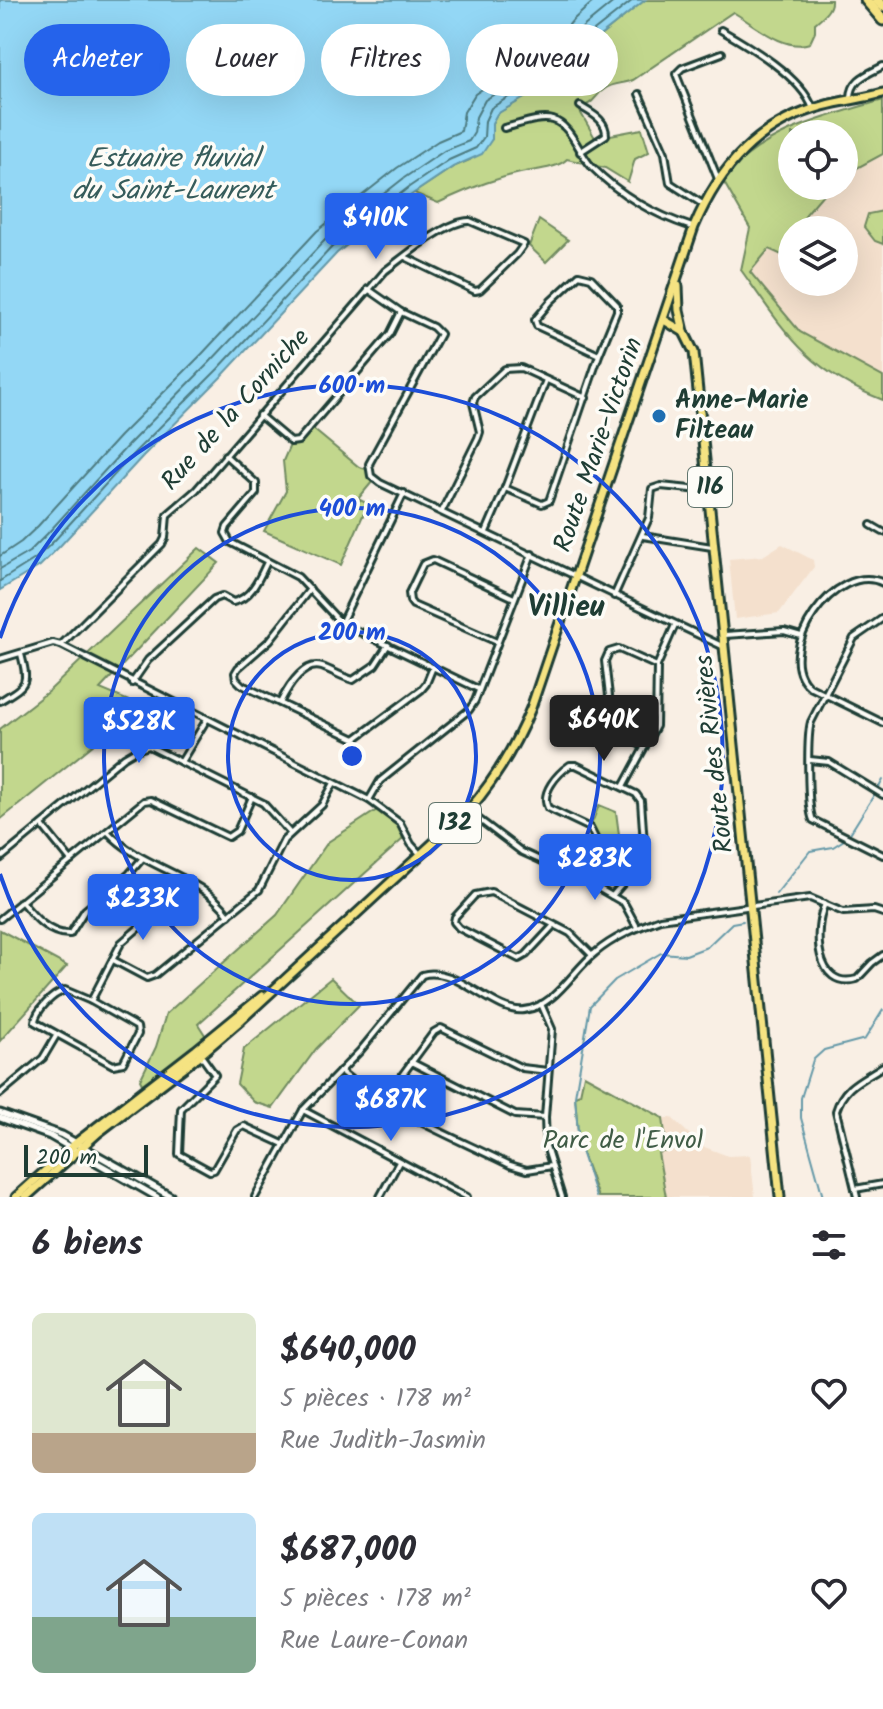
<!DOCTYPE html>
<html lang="fr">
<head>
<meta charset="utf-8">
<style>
	body { margin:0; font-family:Kalam,sans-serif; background:#f2f2f3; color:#2b2b33; height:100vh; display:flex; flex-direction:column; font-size:30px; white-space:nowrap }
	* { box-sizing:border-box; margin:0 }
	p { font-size:26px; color:#7c7c81 }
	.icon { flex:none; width:44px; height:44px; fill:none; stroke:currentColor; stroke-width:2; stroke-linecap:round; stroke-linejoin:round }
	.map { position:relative; height:1197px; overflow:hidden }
	.sheet { display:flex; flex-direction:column; background:#fff; flex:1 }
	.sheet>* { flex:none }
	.top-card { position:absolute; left:24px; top:24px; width:836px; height:72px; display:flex; gap:16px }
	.buttons { position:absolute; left:778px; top:120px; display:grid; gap:16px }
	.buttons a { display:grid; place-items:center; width:80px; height:80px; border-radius:50%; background:#fff; box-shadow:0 8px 32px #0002; font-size:40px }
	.scale { position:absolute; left:24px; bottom:20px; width:124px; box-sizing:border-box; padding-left:8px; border:4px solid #1f3d34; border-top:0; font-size:22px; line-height:28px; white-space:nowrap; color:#1f3d34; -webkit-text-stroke:6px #fdfcf7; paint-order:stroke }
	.price { position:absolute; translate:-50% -68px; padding:0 18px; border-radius:8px; background:#2563eb; color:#fff; font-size:26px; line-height:52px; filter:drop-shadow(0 2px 4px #0008) }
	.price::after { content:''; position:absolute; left:50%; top:48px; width:24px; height:18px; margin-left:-12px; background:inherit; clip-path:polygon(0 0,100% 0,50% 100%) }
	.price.current { background:#222; color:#fff }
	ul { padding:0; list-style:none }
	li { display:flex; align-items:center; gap:24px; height:200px; padding:0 32px }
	li span { display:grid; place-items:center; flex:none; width:224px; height:160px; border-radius:12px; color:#555 }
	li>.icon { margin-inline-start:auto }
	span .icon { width:96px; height:96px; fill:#fffc; stroke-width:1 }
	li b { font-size:34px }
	h2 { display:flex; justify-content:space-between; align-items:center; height:96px; padding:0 32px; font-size:34px }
	.pill { padding:0 28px; border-radius:36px; background:#fff; box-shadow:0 8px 32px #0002; font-size:28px; line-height:72px }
	.pill.current { background:#2563eb; color:#fff }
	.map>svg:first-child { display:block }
	.built { fill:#f4e0cd }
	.green { fill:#c2d78d; stroke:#708a60; stroke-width:2 }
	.water { fill:#93d7f5; stroke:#6599a8; stroke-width:2 }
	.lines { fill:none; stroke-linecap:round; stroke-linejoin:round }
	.shore { stroke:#4d7b81; stroke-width:2 }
	.stream { stroke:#6599a8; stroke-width:2 }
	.minor-casing { stroke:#1f3d34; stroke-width:10 }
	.tertiary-casing { stroke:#1f3d34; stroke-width:11 }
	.primary-casing { stroke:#1f3d34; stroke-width:13 }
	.motorway-casing { stroke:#1f3d34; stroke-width:15 }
	.minor { stroke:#fdfcf7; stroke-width:4 }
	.tertiary { stroke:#fdfcf7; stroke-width:5 }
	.primary { stroke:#f5e382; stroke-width:7 }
	.motorway { stroke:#f5e382; stroke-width:9 }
	.ring { fill:none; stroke:#1d4ed8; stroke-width:4 }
	.poi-dot { fill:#1f6fb2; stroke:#fdfcf7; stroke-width:3 }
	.labels { text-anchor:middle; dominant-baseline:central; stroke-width:7; stroke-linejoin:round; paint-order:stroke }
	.shield { fill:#fdfcf7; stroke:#62766e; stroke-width:2 }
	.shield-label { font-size:24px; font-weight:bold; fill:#1f3d34 }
	.poi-label { font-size:26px; font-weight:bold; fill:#1f3d34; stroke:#fdfcf7; text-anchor:start }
	.street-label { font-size:26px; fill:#1f3d34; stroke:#fdfcf7 }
	.park-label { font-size:26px; fill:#405c46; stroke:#fdfcf7 }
	.water-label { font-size:28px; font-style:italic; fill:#365c5b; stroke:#fdfcf7 }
	.quarter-label { font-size:30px; font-weight:bold; fill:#1f3d34; stroke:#fdfcf7 }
	.centre { fill:#1d4ed8; stroke:#fdfcf7; stroke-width:4 }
	.ring-label { font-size:24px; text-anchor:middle; font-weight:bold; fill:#1d4ed8; stroke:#fdfcf7; stroke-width:7; stroke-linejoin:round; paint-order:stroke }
</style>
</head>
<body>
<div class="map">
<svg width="883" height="1197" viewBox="0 0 883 1197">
	<rect width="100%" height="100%" fill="#f9efe4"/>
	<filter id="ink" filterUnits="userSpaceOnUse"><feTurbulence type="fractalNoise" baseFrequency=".0125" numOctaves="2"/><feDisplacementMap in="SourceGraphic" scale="16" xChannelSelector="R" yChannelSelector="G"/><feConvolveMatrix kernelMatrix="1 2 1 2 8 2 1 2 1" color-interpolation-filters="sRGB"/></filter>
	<g filter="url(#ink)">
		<g class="built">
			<path d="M 883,154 L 883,211 L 868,214 L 875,241 L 883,244 L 883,377 L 800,332 L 749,272 L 769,249 L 786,257 L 792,245 L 792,282 L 844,282 L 844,230 L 799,230 L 806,214 L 830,186 L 844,186 L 844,175 Z"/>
			<path d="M 782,544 L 813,560 L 814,567 L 779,613 L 735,619 L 729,559 L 763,556 Z"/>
			<path d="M 663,1118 L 672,1118 L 702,1146 L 728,1156 L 750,1155 L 755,1197 L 666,1197 L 658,1153 L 667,1150 Z"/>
		</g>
		<g class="green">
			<path d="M 645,0 L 831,0 C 832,10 822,17 815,23 L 815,32 L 810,43 C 784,52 755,25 733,12 L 633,80 C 624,84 613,83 606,88 C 593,96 596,104 578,108 L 595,138 L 642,129 L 649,152 L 635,159 L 628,182 L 605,168 L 567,159 C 560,166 547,168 537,170 C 502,175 470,188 438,203 L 414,193 L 453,167 L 470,160 L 492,139 L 492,123 L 496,114 L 545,86 L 566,77 L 595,40 Z"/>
			<path d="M 883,100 L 883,154 L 844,175 L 844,134 L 792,134 L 792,186 L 830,186 L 806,214 L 799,230 L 792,230 L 792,245 L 786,257 L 769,249 L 750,272 L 800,332 L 883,377 L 883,400 C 807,371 786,333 741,270 L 750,228 L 722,179 C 765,130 823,118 883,100 Z"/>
			<path d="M 883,211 L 883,244 L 875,241 L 864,227 L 868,214 Z"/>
			<path d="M 539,220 L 568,240 L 546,262 L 529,246 Z"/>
			<path d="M 313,429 L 359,467 L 366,469 L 372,482 L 358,499 L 368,504 L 341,565 L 264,531 L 286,491 L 283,461 L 290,445 L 298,444 Z"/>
			<path d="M 199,548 L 219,563 L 100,689 L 141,706 L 0,820 L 0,729 L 50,690 Z"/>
			<path d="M 599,805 L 616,812 L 620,842 L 594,843 L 590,828 Z"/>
			<path d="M 377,810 L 396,823 L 403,839 L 198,1024 L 207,1038 L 142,1084 L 140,1080 L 156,1047 L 166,1014 L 277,915 L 328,842 Z"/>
			<path d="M 0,930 L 67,966 L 0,1041 Z"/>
			<path d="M 331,978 L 359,1005 L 316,1049 L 273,1108 L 254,1102 L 237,1084 L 244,1049 Z"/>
			<path d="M 584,1075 L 663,1118 L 667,1151 L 658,1153 L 666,1197 L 598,1197 L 579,1145 L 575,1096 L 580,1094 Z"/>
		</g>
		<path class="water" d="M 0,0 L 645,0 L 595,40 L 566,77 L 545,86 L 497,114 L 492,123 L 492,139 L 482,154 L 453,167 L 414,193 L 337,253 L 223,375 L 142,457 L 60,546 L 40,566 L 0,590 Z"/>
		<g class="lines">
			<g class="shore">
				<path d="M 0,556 L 21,542 L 38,526 L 120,436 L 202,354 L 317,231 L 397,168 L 438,141 L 461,131 L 464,112 L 475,94 L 512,69 L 546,53 L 573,20 L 595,0"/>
				<path d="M 0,569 L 29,552 L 47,534 L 129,444 L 210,362 L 325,240 L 404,178 L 444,151 L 469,141 L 474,133 L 476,117 L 485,100 L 519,79 L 554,63 L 583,27 L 616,0"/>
				<path d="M 0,581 L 35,559 L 54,541 L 136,451 L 218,369 L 332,247 L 409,187 L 449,160 L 476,148 L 484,137 L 485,121 L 491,108 L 523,88 L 560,71 L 590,34 L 633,0"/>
			</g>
			<g class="stream">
				<path d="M 878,789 L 883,780"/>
				<path d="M 849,835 L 874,795"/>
				<path d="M 776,894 L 810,851 L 833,847 L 844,840"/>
				<path d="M 596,1197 L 579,1145 L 575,1096 L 590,1006 L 615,980 L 661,953 L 686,955 L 707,947 L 732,923 L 743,921"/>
				<path d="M 823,1197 L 801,1118 L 801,1098 L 813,1060 L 824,1050 L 865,1039 L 883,1010"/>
			</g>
			<g class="minor-casing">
				<g id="minor">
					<path d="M 721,30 C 749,46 802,77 813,109"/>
					<path d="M 639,94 L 665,153 L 670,183 L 704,205"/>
					<path d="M 851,98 C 851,79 868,74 883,66"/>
					<path d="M 504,128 C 518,125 539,116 553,120 C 571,125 580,155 592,167 C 620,195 655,215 692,227"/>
					<path d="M 580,152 L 606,135 C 606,119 592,114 580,106"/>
					<path d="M 718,179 L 676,74 L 682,68 L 722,53"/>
					<path d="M 368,289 L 401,312 L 433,327 L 440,334 L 369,464 L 371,476 L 380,483 L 722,646"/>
					<path d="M 259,415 L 291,442 L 298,441 L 390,334 L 401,312"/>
					<path d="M 225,455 L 256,483 L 256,493 L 227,527 L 225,533 L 230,542 L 298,577 L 341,623 L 478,689"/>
					<path d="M 505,488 L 542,504 L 549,501 L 599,355 L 537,326 L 535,320 L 551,301 L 579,275 L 591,278 L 617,305 L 617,311 L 599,355"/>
					<path d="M 442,511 L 478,438 L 480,432 L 473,403 L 475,397 L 505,369 L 521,368 L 586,398"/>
					<path d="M 871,525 L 883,532"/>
					<path d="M 486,532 L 505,488 L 546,380"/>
					<path d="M 643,536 L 712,547"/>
					<path d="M 883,583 C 836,559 770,654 810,687 L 883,723"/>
					<path d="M 310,589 L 270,640 L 238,668 L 235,673 L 236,679 L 242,685 L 355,739 L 421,690 L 426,684 L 433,667"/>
					<path d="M 614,596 L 649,518 L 652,489 L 661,486 L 710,491"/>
					<path d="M 883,618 L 854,638 L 811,722 C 807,736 807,808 813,820 L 883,855"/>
					<path d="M 341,623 L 404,493"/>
					<path d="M 725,635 L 784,631 L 801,636"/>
					<path d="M 497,642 L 413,605 L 410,601 L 409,593 L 423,564 L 433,560 L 514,598"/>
					<path d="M 61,645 L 162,544 L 165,538 L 167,515 L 196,490 L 385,271 C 404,257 447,220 470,221 L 524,244 L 517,254 L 480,290 L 475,291 L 405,257"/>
					<path d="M 0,659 L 53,643 L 61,645 L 369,800 L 400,823 L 411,844 L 421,855"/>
					<path d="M 132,683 L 148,660 L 214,599 L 222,596 L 233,602 C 251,599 260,577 267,562"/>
					<path d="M 0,701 C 27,684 29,685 21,654"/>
					<path d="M 280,703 C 287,689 303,661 322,667 C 333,671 342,677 353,680 L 375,665 L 388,645"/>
					<path d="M 643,746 L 603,725 L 602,721 L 609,696 L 605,661 L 609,652 L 619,649 L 657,666"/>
					<path d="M 810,760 L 829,762 L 883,795"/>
					<path d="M 181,762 L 207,719"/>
					<path d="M 623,787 L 656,726 L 657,666 L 675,625"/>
					<path d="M 369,800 L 380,781 L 469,710 L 475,701 L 532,554"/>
					<path d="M 468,811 L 522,852 L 562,870 L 590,851 L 595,838 L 590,828 L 548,808 C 540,793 557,774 570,765 L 576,765 L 636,794 L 641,801 L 645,858 L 612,896"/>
					<path d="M 42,825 L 71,861"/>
					<path d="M 108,832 C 142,869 199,873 229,915"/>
					<path d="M 0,859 L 124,757 L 136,750 L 149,746 L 263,803 L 290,833"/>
					<path d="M 578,860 L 598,888 L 624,903 L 637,927"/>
					<path d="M 21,901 C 33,916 49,935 70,934 L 85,910 L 129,874 L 142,859"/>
					<path d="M 825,904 C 813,929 815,991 857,979 L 872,963 L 883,955"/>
					<path d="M 0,919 L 144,801 L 151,800 L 228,837 L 237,831 L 252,797"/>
					<path d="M 554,925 L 526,955 L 519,959 L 459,928 L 454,922 L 455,917 L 475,895 L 491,892 L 570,933 L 592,955"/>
					<path d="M 113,960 L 147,978 L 155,975 L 259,890 L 284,840 L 322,805 L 334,783"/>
					<path d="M 65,990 L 91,1001 L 137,1027 L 138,1034 L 123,1063 L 113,1065 L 35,1022 C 36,1010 53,994 65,990 Z"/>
					<path d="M 91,1001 L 121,943 L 170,901 L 182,878"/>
					<path d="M 541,1004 L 552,1029 L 545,1117 L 546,1146 L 562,1197"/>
					<path d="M 200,1054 L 215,1075 L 181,1109 L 179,1154 L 210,1171 L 214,1170 L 237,1130 L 244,1126 L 283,1144"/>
					<path d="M 411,1062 L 515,1115 L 545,1117"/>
					<path d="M 340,1071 C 387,1111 454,1137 510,1165 L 527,1170 L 552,1166"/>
					<path d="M 0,1094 L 43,1058 L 56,1036"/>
					<path d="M 383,1101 L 434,1032 L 441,1028 L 522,1068 L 548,1071"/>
					<path d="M 303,1110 L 467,1197"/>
					<path d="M 855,1189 L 883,1184"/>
					<path d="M 255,1197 L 303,1110 L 360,1051 L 422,975 C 455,964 494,1014 524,1010 C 556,1006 572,971 595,953 C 614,937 636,928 660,919 L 810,898 L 843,912 L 874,910 L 883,913"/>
					<path d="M 380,1197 L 399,1162"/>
					<path d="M 857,1197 L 836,1111 C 844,1085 862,1080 883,1066"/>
				</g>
			</g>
			<g class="tertiary-casing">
				<g id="tertiary">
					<path d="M 0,1113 L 62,1135 L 172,1197"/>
					<path d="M 0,1118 L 50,1136 L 157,1197"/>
				</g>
			</g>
			<g class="primary-casing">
				<g id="primary">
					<path d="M 678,286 L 679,310 L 684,332"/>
					<path d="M 664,320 L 684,332 L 694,352 L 780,1197"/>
					<path d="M 16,1197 L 76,1143 L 196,1050 L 262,996"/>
					<path d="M 26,1197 L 99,1132 L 200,1055 L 242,1019 L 468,811 C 495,780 515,747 531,708 L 694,227 C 720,166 758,124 823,106 C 843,100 863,99 883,93"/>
				</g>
			</g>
			<g class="motorway-casing">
				<g id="motorway">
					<path d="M 866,0 L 883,20"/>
					<path d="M 877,0 L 883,6"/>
				</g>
			</g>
			<use href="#minor" class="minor"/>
			<use href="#tertiary" class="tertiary"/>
			<use href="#primary" class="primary"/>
			<use href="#motorway" class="motorway"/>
		</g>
	</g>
	<g class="ring">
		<circle cx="352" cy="756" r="124"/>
		<circle cx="352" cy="756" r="248"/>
		<path d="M0 638A371 371 0 1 1 0 874"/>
	</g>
	<circle class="poi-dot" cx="659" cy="416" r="8"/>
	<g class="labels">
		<g class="shield">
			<rect x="688" y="467" width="44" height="40" rx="6"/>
			<rect x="429" y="803" width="52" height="40" rx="6"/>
		</g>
		<g class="shield-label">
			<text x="710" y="487">116</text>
			<text x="455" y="823">132</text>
		</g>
		<g class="poi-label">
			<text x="675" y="401">Anne-Marie<tspan x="675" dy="30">Filteau</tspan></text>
		</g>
		<g class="street-label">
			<text transform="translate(236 410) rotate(-48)">Rue de la Corniche</text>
			<text transform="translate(599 445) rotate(-71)">Route Marie-Victorin</text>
			<text transform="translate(715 754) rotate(-96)">Route des Rivières</text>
		</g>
		<g class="park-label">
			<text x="623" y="1141">Parc de l'Envol</text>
		</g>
		<g class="water-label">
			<text x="173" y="159">Estuaire fluvial<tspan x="173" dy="32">du Saint-Laurent</tspan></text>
		</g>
		<g class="quarter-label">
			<text x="566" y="608">Villieu</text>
		</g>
	</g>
	<circle cx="352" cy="756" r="12" class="centre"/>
	<g class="ring-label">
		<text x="352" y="393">600 m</text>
		<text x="352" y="516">400 m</text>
		<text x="352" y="640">200 m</text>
	</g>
</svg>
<div class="buttons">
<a><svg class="icon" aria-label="locate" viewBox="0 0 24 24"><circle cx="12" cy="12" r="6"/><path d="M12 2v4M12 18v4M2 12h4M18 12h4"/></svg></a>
<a><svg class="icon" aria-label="layers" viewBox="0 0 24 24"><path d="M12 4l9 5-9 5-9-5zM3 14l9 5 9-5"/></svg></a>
</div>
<div class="scale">200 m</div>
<b class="price" style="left:376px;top:261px">$410K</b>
<b class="price current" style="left:604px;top:763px">$640K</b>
<b class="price" style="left:139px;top:765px">$528K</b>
<b class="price" style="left:595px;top:902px">$283K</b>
<b class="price" style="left:143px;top:942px">$233K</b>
<b class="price" style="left:391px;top:1143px">$687K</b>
<div class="top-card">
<a class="pill current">Acheter</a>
<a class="pill">Louer</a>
<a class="pill">Filtres</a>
<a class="pill">Nouveau</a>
</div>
</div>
<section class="sheet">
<h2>6 biens<svg class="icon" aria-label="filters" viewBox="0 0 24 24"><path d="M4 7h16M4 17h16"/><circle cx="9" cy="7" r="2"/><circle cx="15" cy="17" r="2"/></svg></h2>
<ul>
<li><span style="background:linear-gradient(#dfe7d0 75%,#b9a48a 0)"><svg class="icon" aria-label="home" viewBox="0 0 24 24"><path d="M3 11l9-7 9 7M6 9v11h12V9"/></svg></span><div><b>$640,000</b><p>5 pièces · 178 m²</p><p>Rue Judith-Jasmin</p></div><svg class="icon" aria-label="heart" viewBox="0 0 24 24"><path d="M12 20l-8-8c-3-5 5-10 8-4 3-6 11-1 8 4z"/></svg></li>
<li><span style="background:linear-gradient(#bfe0f5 65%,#7fa58c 0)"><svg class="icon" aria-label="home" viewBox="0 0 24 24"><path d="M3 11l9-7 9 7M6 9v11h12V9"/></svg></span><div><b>$687,000</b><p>5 pièces · 178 m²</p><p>Rue Laure-Conan</p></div><svg class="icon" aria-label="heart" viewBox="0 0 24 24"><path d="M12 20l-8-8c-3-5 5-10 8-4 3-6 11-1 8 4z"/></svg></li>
</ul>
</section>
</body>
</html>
